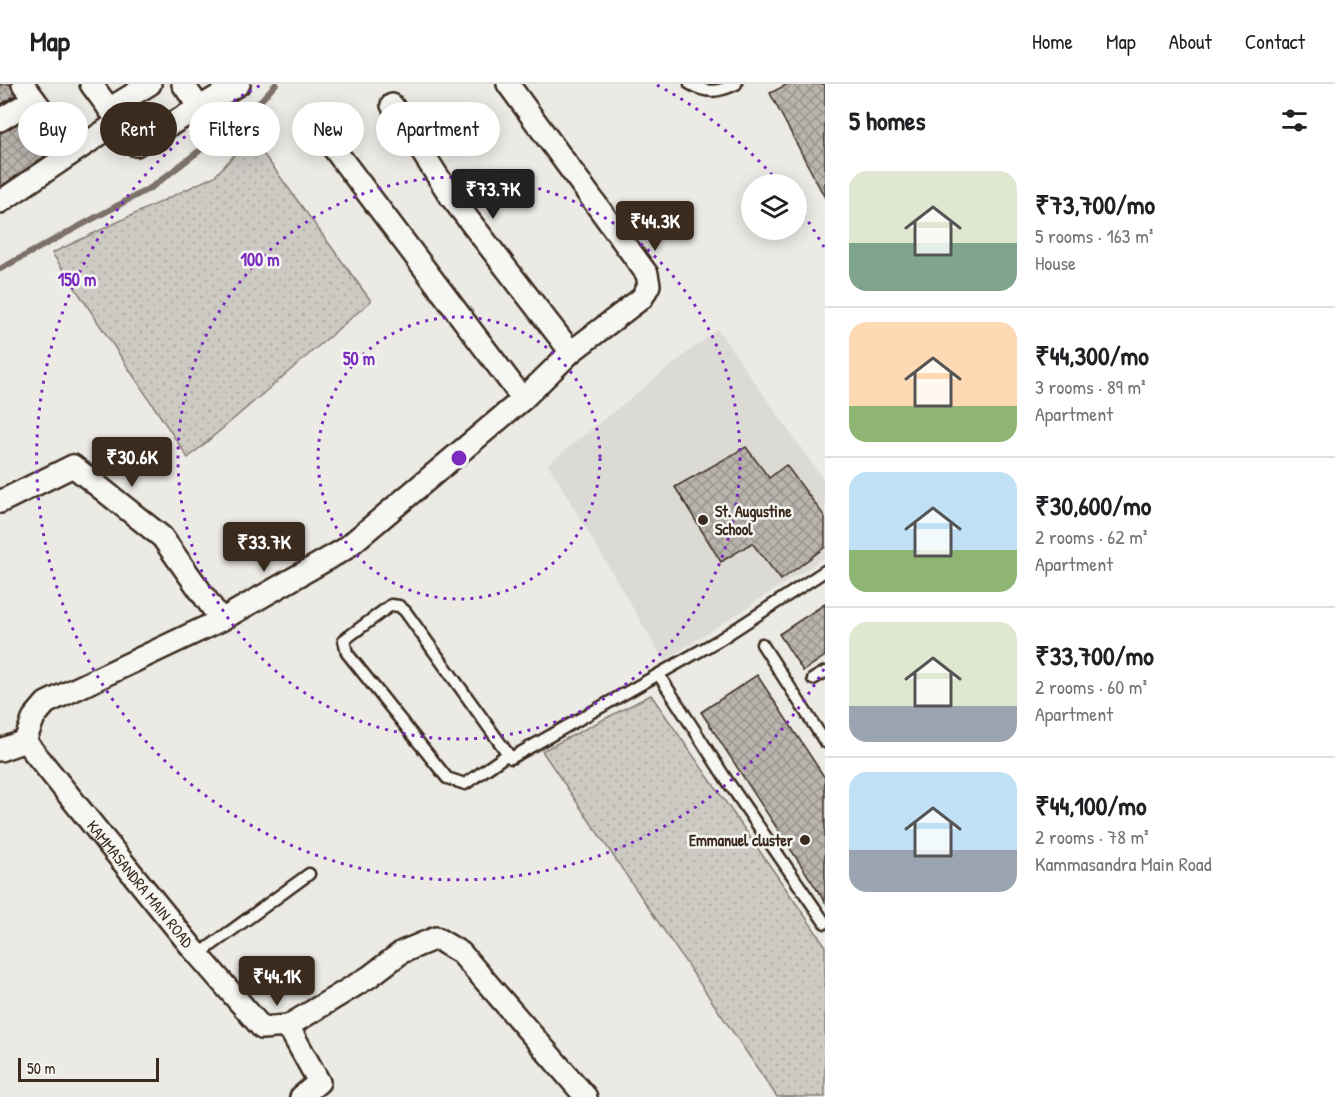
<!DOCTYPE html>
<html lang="en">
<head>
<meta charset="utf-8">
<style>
	body { margin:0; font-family:"Patrick Hand",sans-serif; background:#f2f2f2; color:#202124; height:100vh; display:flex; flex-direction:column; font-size:22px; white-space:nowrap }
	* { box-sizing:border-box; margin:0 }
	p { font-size:20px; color:#757577 }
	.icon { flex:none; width:33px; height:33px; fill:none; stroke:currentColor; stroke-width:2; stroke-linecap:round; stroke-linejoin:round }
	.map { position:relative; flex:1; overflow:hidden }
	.sheet { display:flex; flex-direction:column; background:#fff; width:510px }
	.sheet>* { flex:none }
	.banner { position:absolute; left:18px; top:18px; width:570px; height:54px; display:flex; gap:12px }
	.tools { position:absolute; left:741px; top:90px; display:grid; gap:12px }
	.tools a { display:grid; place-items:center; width:66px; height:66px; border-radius:50%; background:#fff; box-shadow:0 3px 15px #0003; font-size:30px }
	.scale { position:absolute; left:18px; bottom:15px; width:141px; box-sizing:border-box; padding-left:6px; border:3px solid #3b2a1e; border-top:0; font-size:16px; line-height:21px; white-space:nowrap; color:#3b2a1e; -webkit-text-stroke:4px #f6f6f2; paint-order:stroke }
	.price { position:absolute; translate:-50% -51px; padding:0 14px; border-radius:6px; background:#3b2a1e; color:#fff; font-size:20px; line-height:39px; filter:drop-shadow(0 2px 3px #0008) }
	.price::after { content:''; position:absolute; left:50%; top:36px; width:18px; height:14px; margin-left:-9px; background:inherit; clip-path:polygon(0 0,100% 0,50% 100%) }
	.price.selected { background:#222; color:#fff }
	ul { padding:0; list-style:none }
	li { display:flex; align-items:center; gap:18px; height:150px; padding:0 24px }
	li+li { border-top:2px solid #e0e0e0 }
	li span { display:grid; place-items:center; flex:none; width:168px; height:120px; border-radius:18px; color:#555 }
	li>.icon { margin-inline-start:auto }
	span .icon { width:72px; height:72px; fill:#fffc; stroke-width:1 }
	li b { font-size:26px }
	h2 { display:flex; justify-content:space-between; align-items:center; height:72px; padding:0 24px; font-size:26px }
	.chip { padding:0 21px; border-radius:27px; background:#fff; box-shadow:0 3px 15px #0003; font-size:21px; line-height:54px }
	.chip.selected { background:#3b2a1e; color:#fff }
	header { display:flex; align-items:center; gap:36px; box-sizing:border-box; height:84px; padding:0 30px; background:#fff; border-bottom:2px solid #e0e0e0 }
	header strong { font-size:28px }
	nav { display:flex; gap:33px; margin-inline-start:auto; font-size:21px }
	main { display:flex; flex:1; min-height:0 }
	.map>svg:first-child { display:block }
	.built { fill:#dcdad4 }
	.grass { fill:url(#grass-dots); stroke:#847a71; stroke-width:1.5 }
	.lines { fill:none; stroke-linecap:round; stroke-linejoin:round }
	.stream { stroke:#7c7167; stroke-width:6 }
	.building { fill:url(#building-cross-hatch); stroke:#3b2a1e; stroke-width:1.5 }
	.lane-casing { stroke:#3b2a1e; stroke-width:15 }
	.street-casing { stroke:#3b2a1e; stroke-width:26 }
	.lane { stroke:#f6f6f2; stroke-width:10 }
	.street { stroke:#f6f6f2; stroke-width:21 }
	.ring { fill:none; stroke:#7b2cbf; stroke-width:3; stroke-dasharray:3 6 }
	.poi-dot { fill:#3b2a1e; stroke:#f6f6f2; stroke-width:2 }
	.labels { text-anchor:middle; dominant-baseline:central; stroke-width:5; stroke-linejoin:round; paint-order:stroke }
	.poi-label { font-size:16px; font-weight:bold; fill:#3b2a1e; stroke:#f6f6f2; text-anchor:start }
	.street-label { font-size:16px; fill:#3b2a1e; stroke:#f6f6f2 }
	.centre { fill:#7b2cbf; stroke:#f6f6f2; stroke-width:3 }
	.ring-label { font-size:18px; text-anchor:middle; font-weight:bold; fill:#7b2cbf; stroke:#f6f6f2; stroke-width:5; stroke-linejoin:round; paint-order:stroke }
</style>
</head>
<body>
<header>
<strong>Map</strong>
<nav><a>Home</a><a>Map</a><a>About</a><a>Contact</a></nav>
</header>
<main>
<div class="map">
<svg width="825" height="1013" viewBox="0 0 825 1013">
	<defs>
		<pattern id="grass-dots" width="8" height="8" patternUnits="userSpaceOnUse" patternTransform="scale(1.5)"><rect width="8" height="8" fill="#cdcac4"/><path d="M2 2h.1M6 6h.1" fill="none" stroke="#b1aea8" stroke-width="1.8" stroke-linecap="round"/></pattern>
		<pattern id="building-cross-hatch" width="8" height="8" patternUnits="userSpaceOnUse" patternTransform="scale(1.5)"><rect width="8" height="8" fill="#bab4ae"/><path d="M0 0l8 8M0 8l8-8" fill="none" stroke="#98938d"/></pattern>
	</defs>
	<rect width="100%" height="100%" fill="#ebeae5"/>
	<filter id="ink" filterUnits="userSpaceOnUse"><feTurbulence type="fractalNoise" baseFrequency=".0167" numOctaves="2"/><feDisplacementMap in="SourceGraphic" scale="12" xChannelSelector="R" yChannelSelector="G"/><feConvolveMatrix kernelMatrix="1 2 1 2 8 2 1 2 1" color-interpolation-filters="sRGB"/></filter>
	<g filter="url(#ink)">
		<path class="built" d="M 717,245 L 825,398 L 825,473 L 664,577 L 548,380 Z"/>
		<g class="grass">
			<path d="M 251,53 L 371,217 L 188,374 L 52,169 L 215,92 Z"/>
			<path d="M 651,611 L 825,861 L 825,1013 L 777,1013 L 542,667 Z"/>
		</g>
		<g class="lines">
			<path class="stream" d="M 0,185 L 152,103 L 250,28 L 276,0"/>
		</g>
		<g class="building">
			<path d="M 0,0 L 10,0 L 16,11 L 0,21 Z"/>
			<path d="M 788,0 L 825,0 L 825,114 L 770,9 Z"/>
			<path d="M 31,32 L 55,65 L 0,103 L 0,49 Z"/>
			<path d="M 746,363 L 769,394 L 786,381 L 825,433 L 825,463 L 781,496 L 752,459 L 721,478 L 675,403 Z"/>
			<path d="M 825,520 L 825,572 L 803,587 L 779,550 Z"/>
			<path d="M 757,591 L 825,694 L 825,818 L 701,628 Z"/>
		</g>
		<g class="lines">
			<g class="lane-casing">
				<g id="lane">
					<path d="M 690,0 C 707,10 719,8 736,0"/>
					<path d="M 762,560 L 825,658"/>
					<path d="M 659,591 L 726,695 L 825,839"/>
					<path d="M 813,595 L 825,588"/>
					<path d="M 508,670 L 465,700 L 447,694 L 347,569 L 344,556 L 391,521 L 399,522 L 405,527 L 508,670 L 511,674 L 719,556 L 825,487"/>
					<path d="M 198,871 L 309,790"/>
				</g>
			</g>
			<g class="street-casing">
				<g id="street">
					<path d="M 23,0 L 73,68"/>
					<path d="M 91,0 L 136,61 L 239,0"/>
					<path d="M 183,0 L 199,23"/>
					<path d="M 392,21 L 451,113 L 571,268"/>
					<path d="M 109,25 L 150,0"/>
					<path d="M 0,36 L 34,15"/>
					<path d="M 319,45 L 523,315"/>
					<path d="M 0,118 L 118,38"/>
					<path d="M 0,418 L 73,382 L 162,453 L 221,536"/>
					<path d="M 25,657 L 34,633 L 46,619 L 221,536 L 345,465 L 523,315 L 571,268 L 642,214 L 649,201 L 647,190 L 508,0"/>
					<path id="s1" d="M 0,666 L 25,657 L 194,866 L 262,944 L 288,942 L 369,893 L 402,868 L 436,854 L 461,869 L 586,1013"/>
					<path d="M 288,942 L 319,998 L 301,1013"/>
				</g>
			</g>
			<use href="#lane" class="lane"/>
			<use href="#street" class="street"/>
		</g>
	</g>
	<g class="ring">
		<circle cx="459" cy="374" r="141"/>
		<circle cx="459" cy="374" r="281"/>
		<path d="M824 585A422 422 0 1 1 261 1M657 1A422 422 0 0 1 780 100M798 123A422 422 0 0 1 824 163"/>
	</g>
	<g class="poi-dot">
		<circle cx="703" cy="436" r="6"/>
		<circle cx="805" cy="756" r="6"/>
	</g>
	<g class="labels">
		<g class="poi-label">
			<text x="715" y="427">St. Augustine<tspan x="715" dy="18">School</tspan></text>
			<text x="793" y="756" text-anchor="end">Emmanuel cluster</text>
		</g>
		<g class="street-label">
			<text stroke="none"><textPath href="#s1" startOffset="210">KAMMASANDRA MAIN ROAD</textPath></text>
		</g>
	</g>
	<circle cx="459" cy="374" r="9" class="centre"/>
	<g class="ring-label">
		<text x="260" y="182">100 m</text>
		<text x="77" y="202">150 m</text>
		<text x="359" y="281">50 m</text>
	</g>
</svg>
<div class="tools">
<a><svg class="icon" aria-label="layers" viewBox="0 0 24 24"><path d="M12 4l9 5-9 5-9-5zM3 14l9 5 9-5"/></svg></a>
</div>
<div class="scale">50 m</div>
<b class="price selected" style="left:493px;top:136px">₹73.7K</b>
<b class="price" style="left:655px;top:168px">₹44.3K</b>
<b class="price" style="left:132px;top:404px">₹30.6K</b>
<b class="price" style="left:264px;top:489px">₹33.7K</b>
<b class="price" style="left:277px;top:923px">₹44.1K</b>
<div class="banner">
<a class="chip">Buy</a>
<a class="chip selected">Rent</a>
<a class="chip">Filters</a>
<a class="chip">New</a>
<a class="chip">Apartment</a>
</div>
</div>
<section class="sheet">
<h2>5 homes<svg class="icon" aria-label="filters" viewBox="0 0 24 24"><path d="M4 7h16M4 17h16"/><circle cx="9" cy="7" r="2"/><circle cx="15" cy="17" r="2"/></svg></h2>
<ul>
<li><span style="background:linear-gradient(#dfe7d0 60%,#7fa58c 0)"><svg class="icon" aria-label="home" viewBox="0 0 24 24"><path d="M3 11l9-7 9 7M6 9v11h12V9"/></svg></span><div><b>₹73,700/mo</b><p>5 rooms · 163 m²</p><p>House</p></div></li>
<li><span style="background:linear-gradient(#ffd9b3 70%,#8fb573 0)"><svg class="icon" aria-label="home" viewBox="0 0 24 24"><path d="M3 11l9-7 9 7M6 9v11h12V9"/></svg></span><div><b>₹44,300/mo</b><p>3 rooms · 89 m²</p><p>Apartment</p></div></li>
<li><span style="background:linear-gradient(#bfe0f5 65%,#8fb573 0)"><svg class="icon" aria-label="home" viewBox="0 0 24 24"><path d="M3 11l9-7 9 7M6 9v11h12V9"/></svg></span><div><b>₹30,600/mo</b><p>2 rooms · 62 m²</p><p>Apartment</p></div></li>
<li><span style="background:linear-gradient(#dfe7d0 70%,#9aa5b1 0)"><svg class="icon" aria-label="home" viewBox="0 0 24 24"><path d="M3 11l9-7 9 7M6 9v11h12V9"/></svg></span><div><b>₹33,700/mo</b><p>2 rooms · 60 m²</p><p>Apartment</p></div></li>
<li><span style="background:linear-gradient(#bfe0f5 65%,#9aa5b1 0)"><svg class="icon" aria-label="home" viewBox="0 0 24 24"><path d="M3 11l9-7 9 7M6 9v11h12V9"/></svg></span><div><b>₹44,100/mo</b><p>2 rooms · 78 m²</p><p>Kammasandra Main Road</p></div></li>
</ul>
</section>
</main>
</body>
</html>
